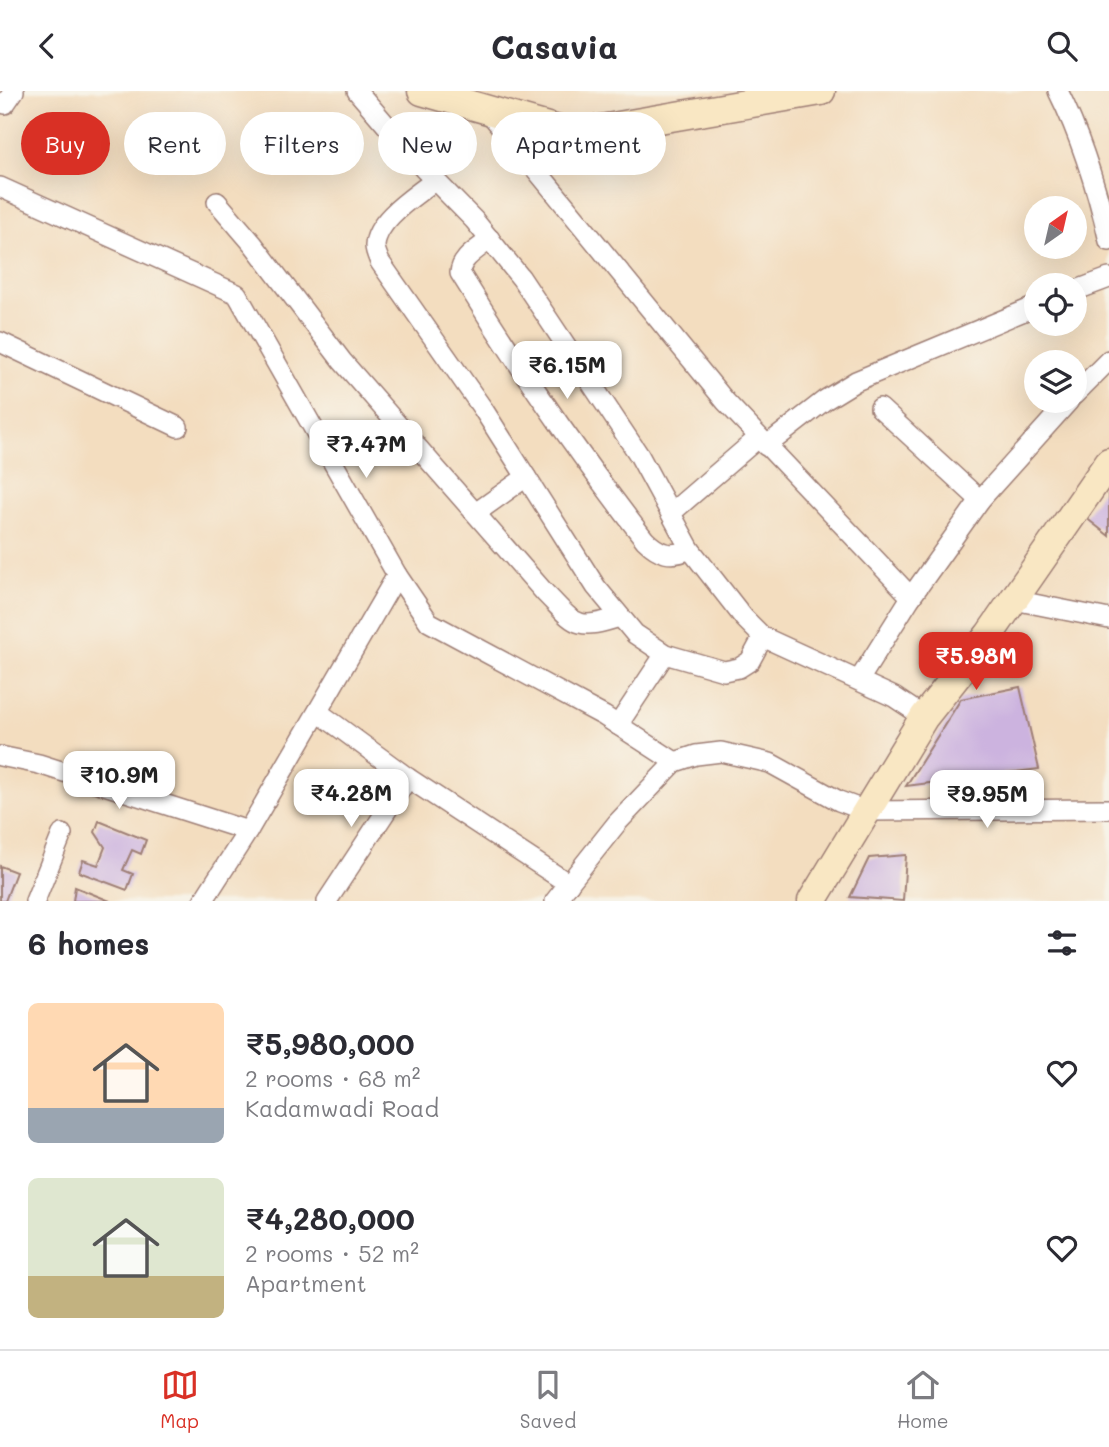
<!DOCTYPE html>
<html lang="en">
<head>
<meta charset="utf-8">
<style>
	body { margin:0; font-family:Mali,sans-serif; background:#f2f2f3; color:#2b2b33; height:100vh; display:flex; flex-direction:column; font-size:26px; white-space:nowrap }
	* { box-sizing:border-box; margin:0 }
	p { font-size:23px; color:#7c7c81 }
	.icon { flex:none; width:38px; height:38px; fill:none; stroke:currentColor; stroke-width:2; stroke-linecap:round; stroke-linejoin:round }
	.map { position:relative; height:810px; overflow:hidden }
	.side { display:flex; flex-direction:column; background:#fff; flex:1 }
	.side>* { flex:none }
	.hud { position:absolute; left:21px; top:21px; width:700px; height:63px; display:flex; gap:14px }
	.needle { width:46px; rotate:34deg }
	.controls { position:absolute; left:1024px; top:105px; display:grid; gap:14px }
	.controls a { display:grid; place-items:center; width:63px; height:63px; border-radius:50%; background:#fff; box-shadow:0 7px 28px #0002; font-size:35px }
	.price { position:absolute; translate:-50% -60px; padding:0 16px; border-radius:14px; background:#fff; color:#222; font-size:23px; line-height:46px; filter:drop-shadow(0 2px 4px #0008) }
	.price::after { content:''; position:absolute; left:50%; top:42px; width:21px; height:16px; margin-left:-10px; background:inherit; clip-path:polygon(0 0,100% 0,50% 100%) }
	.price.current { background:#d93025; color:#fff }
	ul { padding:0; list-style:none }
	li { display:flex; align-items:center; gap:21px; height:175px; padding:0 28px }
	li span { display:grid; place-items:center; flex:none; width:196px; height:140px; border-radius:10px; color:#555 }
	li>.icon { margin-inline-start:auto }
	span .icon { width:84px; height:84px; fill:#fffc; stroke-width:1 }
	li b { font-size:30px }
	h2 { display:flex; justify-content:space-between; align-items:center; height:84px; padding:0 28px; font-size:30px }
	.tag { padding:0 24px; border-radius:32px; background:#fff; box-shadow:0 7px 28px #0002; font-size:24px; line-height:63px }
	.tag.current { background:#d93025; color:#fff }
	header { display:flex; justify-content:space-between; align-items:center; height:91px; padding:0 28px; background:#fff; font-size:32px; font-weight:700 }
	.dock { display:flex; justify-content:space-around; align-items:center; height:98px; border-top:2px solid #e1e1e2; background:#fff; font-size:19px; color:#7c7c81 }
	.dock a { display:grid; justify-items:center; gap:4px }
	.dock .current { color:#d93025 }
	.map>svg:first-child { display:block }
	.building { fill:#ccb3df }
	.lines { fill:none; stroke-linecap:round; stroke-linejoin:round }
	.street-casing { stroke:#9e7e75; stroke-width:22 }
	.secondary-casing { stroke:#9e7e75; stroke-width:31 }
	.street { stroke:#fff; stroke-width:19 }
	.secondary { stroke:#f9e7c3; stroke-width:28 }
</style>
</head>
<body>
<header><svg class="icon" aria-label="back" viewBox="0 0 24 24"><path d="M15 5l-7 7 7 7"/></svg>Casavia<svg class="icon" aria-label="search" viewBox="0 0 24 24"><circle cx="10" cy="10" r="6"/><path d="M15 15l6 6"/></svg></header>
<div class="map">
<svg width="1109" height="810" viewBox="0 0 1109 810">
	<rect width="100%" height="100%" fill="#f7f3e8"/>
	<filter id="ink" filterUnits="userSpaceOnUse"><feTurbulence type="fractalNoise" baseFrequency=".0143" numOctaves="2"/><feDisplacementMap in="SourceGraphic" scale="14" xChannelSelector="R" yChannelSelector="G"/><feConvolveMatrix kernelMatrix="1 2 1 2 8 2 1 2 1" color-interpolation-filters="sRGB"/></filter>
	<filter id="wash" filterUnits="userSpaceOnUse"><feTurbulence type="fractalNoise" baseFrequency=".00686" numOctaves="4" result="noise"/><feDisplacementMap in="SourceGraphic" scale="28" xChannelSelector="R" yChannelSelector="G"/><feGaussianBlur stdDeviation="1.57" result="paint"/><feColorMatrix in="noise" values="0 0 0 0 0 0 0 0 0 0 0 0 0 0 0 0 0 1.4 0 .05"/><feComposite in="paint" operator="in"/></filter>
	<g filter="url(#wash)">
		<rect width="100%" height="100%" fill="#f3ddbf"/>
		<g id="blocks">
			<g class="building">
				<path d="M 1109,389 L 1109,445 L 1085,426 Z"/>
				<path d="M 1020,596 L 1039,678 L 906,695 L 961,608 Z"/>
				<path d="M 99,730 L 146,749 L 141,763 L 132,759 L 123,779 L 133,783 L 127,799 L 79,781 L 83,769 L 98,774 L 105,756 L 95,741 Z"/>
				<path d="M 906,764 L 903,810 L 850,806 L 869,767 Z"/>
				<path d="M 0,775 L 16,781 L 5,810 L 0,810 Z"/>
				<path d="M 75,796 L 110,810 L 73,810 Z"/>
			</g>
		</g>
	</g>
	<g filter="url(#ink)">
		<use href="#blocks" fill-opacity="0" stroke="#9e7e75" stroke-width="2"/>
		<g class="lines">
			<g class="street-casing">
				<g id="street">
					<path d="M 357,0 L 424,78 L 474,129 L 521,187 L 639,364 L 690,458 L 744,527 L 763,546 L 894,606 L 924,626"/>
					<path d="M 1058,0 C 1082,48 1097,98 1109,150"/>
					<path d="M 5,13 L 14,0"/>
					<path d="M 488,20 L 726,311 L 911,506 L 859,589"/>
					<path d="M 435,89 C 417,104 376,128 375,155 C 375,160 378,166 380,171 L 483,318 L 596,496 L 635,543 L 665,563 L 724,580 L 739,577 L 750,570 L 763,546"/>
					<path d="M 0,96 L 237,203 L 397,484 L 248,740 L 203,810"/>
					<path d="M 217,111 L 253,153 L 342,270 L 545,502 C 575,532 575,541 619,526"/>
					<path d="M 490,148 C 479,158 461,166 460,182 C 517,275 578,363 645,449 C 659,463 671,467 690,458"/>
					<path d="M 1074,200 L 1109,187"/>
					<path d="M 0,251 L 178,336"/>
					<path d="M 1074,304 L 1109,269"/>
					<path d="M 880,317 L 980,409"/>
					<path d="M 766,355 L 825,309 L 856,290 L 1036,215"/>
					<path d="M 477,421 L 526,386"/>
					<path d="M 671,422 L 758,347"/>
					<path d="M 397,484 L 429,531 L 604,625 L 675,671"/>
					<path d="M 911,506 L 980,409 L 1069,310"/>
					<path d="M 1014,509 L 1109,528"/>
					<path d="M 318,621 L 408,687 L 569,793"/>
					<path d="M 618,634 L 665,563"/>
					<path d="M 0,665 L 39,673 L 248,740"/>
					<path d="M 35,810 L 62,743"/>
					<path d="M 327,810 L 408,687"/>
					<path d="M 555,810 L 617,732 L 675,671 L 696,664 L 721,661 L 770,672 L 839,710 L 866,720 L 1109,718"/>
				</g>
			</g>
			<g class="secondary-casing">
				<g id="secondary">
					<path d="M 422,0 L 572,43 L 821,0"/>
					<path d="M 812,810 L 924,626 L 989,544 L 1109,371"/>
				</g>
			</g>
			<use href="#street" class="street"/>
			<use href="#secondary" class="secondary"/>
		</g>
	</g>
</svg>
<div class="controls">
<a><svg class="needle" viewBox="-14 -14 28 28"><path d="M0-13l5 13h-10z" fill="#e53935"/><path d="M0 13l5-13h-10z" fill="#7c7c81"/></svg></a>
<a><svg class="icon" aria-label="locate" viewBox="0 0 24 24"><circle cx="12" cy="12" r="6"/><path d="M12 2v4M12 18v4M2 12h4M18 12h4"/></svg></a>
<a><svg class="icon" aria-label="layers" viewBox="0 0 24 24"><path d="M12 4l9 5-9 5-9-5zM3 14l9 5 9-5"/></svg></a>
</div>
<b class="price" style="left:567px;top:310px">₹6.15M</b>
<b class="price" style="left:366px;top:389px">₹7.47M</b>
<b class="price current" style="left:976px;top:601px">₹5.98M</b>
<b class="price" style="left:119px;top:720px">₹10.9M</b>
<b class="price" style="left:351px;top:738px">₹4.28M</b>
<b class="price" style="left:987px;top:739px">₹9.95M</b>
<div class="hud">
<a class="tag current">Buy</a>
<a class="tag">Rent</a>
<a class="tag">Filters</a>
<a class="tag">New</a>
<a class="tag">Apartment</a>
</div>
</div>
<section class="side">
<h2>6 homes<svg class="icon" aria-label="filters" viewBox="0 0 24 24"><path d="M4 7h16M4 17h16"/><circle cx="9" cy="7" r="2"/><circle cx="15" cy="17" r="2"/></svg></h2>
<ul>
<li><span style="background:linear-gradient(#ffd9b3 75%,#9aa5b1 0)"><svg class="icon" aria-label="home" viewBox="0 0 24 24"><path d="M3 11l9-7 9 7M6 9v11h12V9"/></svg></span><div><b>₹5,980,000</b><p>2 rooms · 68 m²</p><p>Kadamwadi Road</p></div><svg class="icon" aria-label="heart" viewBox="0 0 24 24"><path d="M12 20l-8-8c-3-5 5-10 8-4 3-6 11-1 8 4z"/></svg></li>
<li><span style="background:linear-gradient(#dfe7d0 70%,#c2b280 0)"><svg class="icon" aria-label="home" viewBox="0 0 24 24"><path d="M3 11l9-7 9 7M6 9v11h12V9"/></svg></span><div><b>₹4,280,000</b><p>2 rooms · 52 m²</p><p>Apartment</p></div><svg class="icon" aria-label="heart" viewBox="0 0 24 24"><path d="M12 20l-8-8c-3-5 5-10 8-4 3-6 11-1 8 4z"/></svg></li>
</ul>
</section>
<nav class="dock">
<a class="current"><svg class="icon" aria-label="map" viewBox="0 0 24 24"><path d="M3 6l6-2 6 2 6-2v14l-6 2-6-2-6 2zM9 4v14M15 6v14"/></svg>Map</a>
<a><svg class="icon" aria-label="saved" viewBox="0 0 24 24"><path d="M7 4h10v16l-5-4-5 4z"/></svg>Saved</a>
<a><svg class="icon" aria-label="home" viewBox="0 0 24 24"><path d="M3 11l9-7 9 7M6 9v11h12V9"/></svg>Home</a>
</nav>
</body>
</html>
